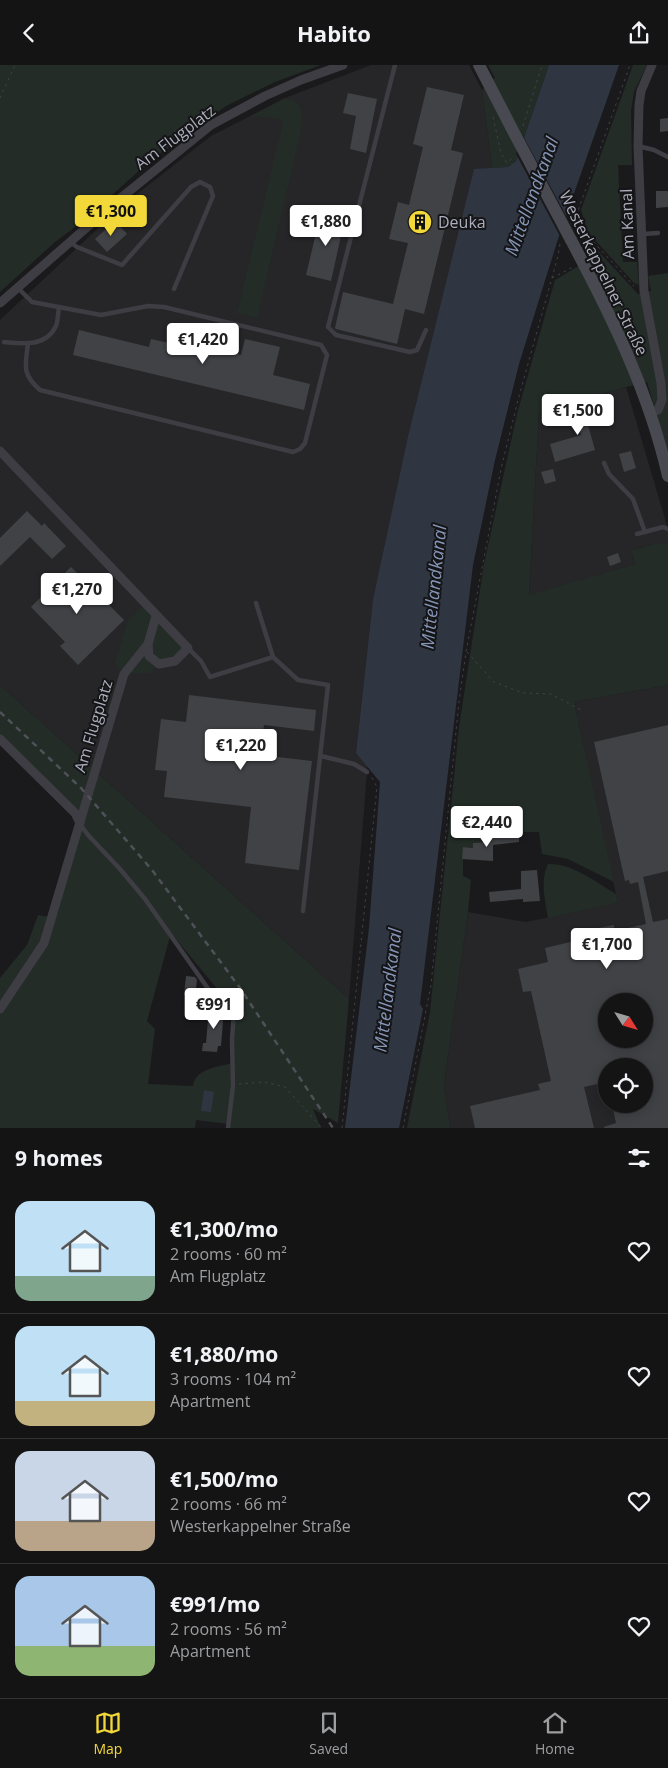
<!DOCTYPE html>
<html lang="en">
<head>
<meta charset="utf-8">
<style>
	body { margin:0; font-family:"Open Sans",sans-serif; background:#1d1d1e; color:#f1f3f6; height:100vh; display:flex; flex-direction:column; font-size:19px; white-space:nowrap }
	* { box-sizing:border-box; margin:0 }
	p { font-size:16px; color:#9d9ea0 }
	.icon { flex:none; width:28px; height:28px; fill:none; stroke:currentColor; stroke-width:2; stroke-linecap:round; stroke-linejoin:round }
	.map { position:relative; height:1063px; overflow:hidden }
	.details { display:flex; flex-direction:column; background:#141415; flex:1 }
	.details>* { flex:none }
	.needle { width:32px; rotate:127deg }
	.buttons { position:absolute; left:598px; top:928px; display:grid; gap:10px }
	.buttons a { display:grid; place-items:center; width:55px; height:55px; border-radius:50%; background:#141415; box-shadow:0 2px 12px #0003,0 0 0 1px #333334; font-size:25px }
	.price { position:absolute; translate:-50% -42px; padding:0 11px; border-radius:5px; background:#fff; color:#222; font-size:16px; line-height:32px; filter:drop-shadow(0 1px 2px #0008) }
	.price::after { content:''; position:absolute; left:50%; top:30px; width:15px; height:11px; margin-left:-8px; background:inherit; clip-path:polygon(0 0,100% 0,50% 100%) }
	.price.active { background:#f3d83a; color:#111 }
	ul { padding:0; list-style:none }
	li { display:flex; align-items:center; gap:15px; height:125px; padding:0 15px }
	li+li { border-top:1px solid #333334 }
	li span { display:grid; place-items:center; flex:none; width:140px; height:100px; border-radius:15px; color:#555 }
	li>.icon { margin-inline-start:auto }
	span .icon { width:60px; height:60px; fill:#fffc; stroke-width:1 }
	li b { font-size:21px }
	h2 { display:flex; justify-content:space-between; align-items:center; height:60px; padding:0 15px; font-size:21px }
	header { display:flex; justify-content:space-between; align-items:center; height:65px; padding:0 15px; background:#141415; font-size:22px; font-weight:700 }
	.dock { display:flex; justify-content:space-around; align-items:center; height:70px; border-top:1px solid #333334; background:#141415; font-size:14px; color:#9d9ea0 }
	.dock a { display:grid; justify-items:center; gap:2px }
	.dock .active { color:#f3d83a }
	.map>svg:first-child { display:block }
	.built { fill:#262629; fill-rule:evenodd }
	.green { fill:#232c26; fill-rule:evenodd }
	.water { fill:#2f3641 }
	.pier { fill:#1a1a1c }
	.building { fill:#414246; fill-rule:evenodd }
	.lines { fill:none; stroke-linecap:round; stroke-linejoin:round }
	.path { stroke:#414148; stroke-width:1; stroke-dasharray:2.5 4; stroke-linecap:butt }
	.service { stroke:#3d3d43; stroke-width:4.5 }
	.minor { stroke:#3d3d43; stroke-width:9 }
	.secondary { stroke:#494951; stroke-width:12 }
	.rail { stroke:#505058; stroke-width:2.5; stroke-dasharray:6 5; stroke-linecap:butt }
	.secondary-bridge { stroke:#494951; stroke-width:12 }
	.labels { text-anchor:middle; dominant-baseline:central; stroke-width:4; stroke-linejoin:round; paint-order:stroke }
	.street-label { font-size:16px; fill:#acaebc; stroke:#151517 }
	.poi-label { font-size:16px; fill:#acaebc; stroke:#151517; text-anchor:start }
	.water-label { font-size:18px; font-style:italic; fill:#8495b6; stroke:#151517 }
</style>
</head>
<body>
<header><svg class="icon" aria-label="back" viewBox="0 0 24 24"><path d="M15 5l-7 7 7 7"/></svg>Habito<svg class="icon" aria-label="share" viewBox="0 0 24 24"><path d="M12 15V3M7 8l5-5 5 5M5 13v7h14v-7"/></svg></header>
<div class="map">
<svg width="668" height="1063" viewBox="0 0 668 1063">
	<rect width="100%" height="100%" fill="#1a1a1c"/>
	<g class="built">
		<path d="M 371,0 L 469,0 L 482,25 L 492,103 L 474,105 L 408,371 L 373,534 L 356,687 L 367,700 L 367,707 L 349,934 L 0,620 L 0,255 L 123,140 L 211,71 L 285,33 Z"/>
		<path d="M 626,322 L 668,464 L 668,479 L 654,479 L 631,485 L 635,499 L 529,531 L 539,347 Z"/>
		<path d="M 668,620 L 668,1063 L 450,1063 L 444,1020 L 468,847 L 526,857 L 618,838 L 574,637 ZM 606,936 L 644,936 L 644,974 L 606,974 ZM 606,1001 L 644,1001 L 644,1039 L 606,1039 Z"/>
	</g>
	<g class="green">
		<path d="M 0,0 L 321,0 L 275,17 L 226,41 L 151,95 L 83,156 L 55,177 L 0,227 Z"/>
		<path d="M 488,0 L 549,0 L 516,96 L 508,102 L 492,103 L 482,25 L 495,13 Z"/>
		<path d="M 633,0 L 647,0 L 634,27 L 631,46 L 632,100 L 618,100 L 623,197 L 637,197 L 639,220 L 634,218 L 588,167 L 581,145 Z"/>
		<path d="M 285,33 C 306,37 302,49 301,66 L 257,253 L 237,248 L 283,58 L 280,54 L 251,51 Z"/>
		<path d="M 586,173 L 638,229 L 651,226 L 648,211 L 668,208 L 668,387 L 647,317 L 626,322 L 539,347 L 529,530 L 635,499 L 631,485 L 654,479 L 668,479 L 668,620 L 574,637 L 614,817 L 568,794 L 542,789 L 539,767 L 519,767 L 519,770 L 487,773 L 486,777 L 473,778 L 473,783 L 463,782 L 463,811 L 471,815 L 468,847 L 444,1020 L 450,1063 L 407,1063 L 430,947 L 459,662 L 484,499 L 517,349 L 555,215 L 590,194 L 584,180 Z"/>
		<path d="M 145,540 L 188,583 L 175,596 L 159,599 L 149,608 L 124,609 L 115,598 L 128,555 Z"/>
		<path d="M 0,620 L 349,934 L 338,1058 L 313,1044 L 321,1063 L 228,1063 L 228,1059 L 196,1055 L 195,1063 L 0,1063 L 0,913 L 27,880 L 38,850 L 51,852 L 80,758 L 0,674 ZM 171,868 L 233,943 L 232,998 C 217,1002 195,1004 193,1021 L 148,1019 L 155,964 L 147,956 Z"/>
		<path d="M 548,799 C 572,798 596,817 616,829 L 618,838 L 548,853 C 545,834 540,816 548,799 Z"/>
	</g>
	<g class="water">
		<path d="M 549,0 L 619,0 L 557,177 L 519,299 L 495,395 L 473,500 L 420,939 L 423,944 L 399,1063 L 345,1063 L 369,863 L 380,717 L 356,688 L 373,534 L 408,371 L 474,104 L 508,102 L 516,96 Z"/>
		<path d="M 204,1025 L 214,1027 L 211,1047 L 201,1046 Z"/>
	</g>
	<path class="pier" d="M 522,69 L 568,154 L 561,173 L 516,89 Z"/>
	<g class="building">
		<path d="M 427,22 L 464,30 L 451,85 L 463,88 L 424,249 L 405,244 L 397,279 L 336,264 L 335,263 L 343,227 L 393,239 L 408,178 L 389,174 L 398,137 L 409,140 L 423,82 L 413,79 Z"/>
		<path d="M 348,28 L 377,34 L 366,88 L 350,84 L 356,51 L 343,48 Z"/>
		<path d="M 668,53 L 668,66 L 660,67 L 660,54 Z"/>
		<path d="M 656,126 L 668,126 L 668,142 L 656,143 Z"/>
		<path d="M 321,147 L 345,153 L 331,216 L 306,210 Z"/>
		<path d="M 115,156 L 127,169 L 107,187 L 95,174 Z"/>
		<path d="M 206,261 L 226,266 L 222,285 L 241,290 L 245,274 L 280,282 L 273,310 L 310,319 L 304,345 L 73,290 L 79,265 L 149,282 L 151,274 L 200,285 Z"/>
		<path d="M 594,336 L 599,357 L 588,360 L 595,385 L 555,397 L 550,379 L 581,370 L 575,350 L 584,347 L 582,339 Z"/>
		<path d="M 631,386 L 636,403 L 624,407 L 619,389 Z"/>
		<path d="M 553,404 L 556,416 L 545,419 L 541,407 Z"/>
		<path d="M 27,446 L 42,461 L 44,458 L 66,481 L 52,494 L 30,472 L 0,501 L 0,473 Z"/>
		<path d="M 618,488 L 621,497 L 610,501 L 607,492 Z"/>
		<path d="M 71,502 L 124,555 L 78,600 L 60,581 L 65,577 L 31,542 Z"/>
		<path d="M 189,630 L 316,645 L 314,666 L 264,660 L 260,690 L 312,696 L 299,805 L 245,798 L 251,742 L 164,732 L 167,706 L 155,705 L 161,654 L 186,657 Z"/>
		<path d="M 668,660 L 668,806 L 643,812 L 653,857 L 668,854 L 668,1063 L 604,1063 L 604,1062 L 616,1058 L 612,1039 L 644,1039 L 644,1001 L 606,1001 L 606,1017 L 584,1022 L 594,1063 L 475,1063 L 470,1041 L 540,1025 L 538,1019 L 551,1016 L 531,926 L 523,927 L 518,904 L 548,897 L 545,883 L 600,870 L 598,863 L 614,860 L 614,866 L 646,859 L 638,817 L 630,819 L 629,815 L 625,816 L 594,677 ZM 606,936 L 644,936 L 644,974 L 606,974 Z"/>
		<path d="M 519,770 L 519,777 L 493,780 L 493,796 L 462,794 L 463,782 L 473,783 L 473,778 L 486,777 L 487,773 Z"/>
		<path d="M 537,805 L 540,836 L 523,837 L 523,834 L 490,837 L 489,827 L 521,824 L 521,806 Z"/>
		<path d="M 186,911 L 195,912 L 197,915 L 195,931 L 184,930 Z"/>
		<path d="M 209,943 L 224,944 L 221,981 L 218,981 L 217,987 L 202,986 L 203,978 L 206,978 Z"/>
	</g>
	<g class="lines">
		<g class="path">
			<path d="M 0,33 L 15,0"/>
			<path d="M 493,52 L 501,88 L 507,98 L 514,91"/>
			<path d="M 523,61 L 542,0"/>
			<path d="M 579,148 L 589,172 L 634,221"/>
			<path d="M 574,157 L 630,0"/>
			<path d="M 552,213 L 573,202"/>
			<path d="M 467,587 L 494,617 L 523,628 L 551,629 L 583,646"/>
			<path d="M 239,1019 L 264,1017 L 285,1022 L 322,1063"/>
			<path d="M 342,1063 L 377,722 L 371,711"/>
			<path d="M 403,1063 L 431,920 L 459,636 L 466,587 L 501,404 L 518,335 L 558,191 L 560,179"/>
		</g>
		<g class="service">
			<path d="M 395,0 L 328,262 L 336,270 L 410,287 L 417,285 L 426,265"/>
			<path d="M 638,81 L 654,85 L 668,92"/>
			<path d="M 643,169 L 658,168"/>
			<path d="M 70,177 L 77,182 L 122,200 L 191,122 L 200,117 L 210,122 L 213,131 L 174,224"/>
			<path d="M 18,223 L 32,237 L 101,250 L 148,241 L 164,242 L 321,280 L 327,290 L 305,378 L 300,384 L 293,387 L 40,325 C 22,309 25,302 28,279"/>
			<path d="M 4,277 C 23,279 46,282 56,261 C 58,256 58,248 59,242"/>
			<path d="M 604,398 L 609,409 L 633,434 L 645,467"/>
			<path d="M 637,469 L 663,462 L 668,464"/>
			<path d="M 188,583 L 201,596 L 210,612 L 273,592 L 256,538"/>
			<path d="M 273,592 L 298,615 L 328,620 L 303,846"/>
			<path d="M 321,691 L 354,699 L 367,707"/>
			<path d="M 80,759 L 88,770 L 120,804 L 145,834 L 209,925 L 234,945 L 232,975 L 233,1020 L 228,1063"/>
		</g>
		<g class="minor">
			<path d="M 0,238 L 117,136 L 211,60 L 265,31 L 301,15 L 343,0"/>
			<path d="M 649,348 L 658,345 L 662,335 L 661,318 L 644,226 L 638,81 L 639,40 L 641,26 L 652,0"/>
			<path d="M 0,386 L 188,583 L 175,596 L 159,599 L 149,591 L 148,579 L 124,609 L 44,878 L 0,944"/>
			<path d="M 148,579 L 156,551"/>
			<path d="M 0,674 L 75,748 L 80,758"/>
		</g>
		<g class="secondary">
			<path d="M 479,0 L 511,62"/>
			<path d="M 571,175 C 611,250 649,327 668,411"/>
		</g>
		<path class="rail" d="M 0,647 L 81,723 L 152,805 L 240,923 L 333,1063"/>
		<path class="secondary-bridge" d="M 511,62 L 571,175"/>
	</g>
	<defs>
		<g id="building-disc" transform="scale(1.25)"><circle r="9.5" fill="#f3d83a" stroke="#151517"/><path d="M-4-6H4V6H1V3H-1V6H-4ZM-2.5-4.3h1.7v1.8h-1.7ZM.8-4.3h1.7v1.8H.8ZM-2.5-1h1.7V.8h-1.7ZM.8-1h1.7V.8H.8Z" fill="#111"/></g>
	</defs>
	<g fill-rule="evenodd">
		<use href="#building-disc" x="420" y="157"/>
	</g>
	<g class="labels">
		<g class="street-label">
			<text transform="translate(175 72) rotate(-37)">Am Flugplatz</text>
			<text transform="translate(627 159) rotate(-92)">Am Kanal</text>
			<text transform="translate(604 208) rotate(64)">Westerkappelner Straße</text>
			<text transform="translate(93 661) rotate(-73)">Am Flugplatz</text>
		</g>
		<g class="poi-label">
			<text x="438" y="157">Deuka</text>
		</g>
		<g class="water-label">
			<text transform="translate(531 131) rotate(-70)">Mittellandkanal</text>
			<text transform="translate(433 522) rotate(-84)">Mittellandkanal</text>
			<text transform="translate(387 925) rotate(-83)">Mittellandkanal</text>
		</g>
	</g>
</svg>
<div class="buttons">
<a><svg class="needle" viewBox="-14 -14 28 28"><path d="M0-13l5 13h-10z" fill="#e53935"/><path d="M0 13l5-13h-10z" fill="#9d9ea0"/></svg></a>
<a><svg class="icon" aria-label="locate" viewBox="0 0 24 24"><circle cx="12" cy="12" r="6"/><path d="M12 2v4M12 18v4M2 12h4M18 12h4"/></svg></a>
</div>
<b class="price active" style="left:111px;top:172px">€1,300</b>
<b class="price" style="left:326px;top:182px">€1,880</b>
<b class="price" style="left:203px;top:300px">€1,420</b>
<b class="price" style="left:578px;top:371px">€1,500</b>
<b class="price" style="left:77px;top:550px">€1,270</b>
<b class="price" style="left:241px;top:706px">€1,220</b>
<b class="price" style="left:487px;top:783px">€2,440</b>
<b class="price" style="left:607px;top:905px">€1,700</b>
<b class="price" style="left:214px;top:965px">€991</b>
</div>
<section class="details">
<h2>9 homes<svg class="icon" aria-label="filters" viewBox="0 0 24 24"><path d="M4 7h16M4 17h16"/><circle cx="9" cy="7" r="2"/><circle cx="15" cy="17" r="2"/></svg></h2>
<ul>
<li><span style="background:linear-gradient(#bfe0f5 75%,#7fa58c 0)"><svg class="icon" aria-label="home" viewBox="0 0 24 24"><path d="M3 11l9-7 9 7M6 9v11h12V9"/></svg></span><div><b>€1,300/mo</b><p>2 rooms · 60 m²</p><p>Am Flugplatz</p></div><svg class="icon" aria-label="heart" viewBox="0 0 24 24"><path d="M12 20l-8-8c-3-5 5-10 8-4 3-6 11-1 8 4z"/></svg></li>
<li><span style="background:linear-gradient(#bfe0f5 75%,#c2b280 0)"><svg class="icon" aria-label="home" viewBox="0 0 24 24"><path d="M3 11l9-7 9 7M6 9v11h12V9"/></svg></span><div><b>€1,880/mo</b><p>3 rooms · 104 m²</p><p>Apartment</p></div><svg class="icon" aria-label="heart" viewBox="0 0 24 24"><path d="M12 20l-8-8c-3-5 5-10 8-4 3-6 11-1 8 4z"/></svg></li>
<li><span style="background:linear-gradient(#c9d6e8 70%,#b9a48a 0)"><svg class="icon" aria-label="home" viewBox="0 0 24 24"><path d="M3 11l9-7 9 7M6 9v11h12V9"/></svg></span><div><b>€1,500/mo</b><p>2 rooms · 66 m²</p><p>Westerkappelner Straße</p></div><svg class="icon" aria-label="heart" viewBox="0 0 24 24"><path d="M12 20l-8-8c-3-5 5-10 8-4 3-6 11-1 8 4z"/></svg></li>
<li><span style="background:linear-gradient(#a9c7e8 70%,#8fb573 0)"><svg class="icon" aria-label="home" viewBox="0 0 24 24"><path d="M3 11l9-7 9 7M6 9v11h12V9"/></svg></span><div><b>€991/mo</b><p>2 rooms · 56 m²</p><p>Apartment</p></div><svg class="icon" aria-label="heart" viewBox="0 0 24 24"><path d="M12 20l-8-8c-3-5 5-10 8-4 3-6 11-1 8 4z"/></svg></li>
</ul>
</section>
<nav class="dock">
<a class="active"><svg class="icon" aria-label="map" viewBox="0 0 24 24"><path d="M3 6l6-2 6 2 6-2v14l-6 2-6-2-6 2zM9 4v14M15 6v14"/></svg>Map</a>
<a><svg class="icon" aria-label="saved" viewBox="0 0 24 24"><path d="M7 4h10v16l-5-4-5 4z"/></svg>Saved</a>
<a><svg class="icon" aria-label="home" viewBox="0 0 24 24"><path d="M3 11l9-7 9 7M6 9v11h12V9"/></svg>Home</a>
</nav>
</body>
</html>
